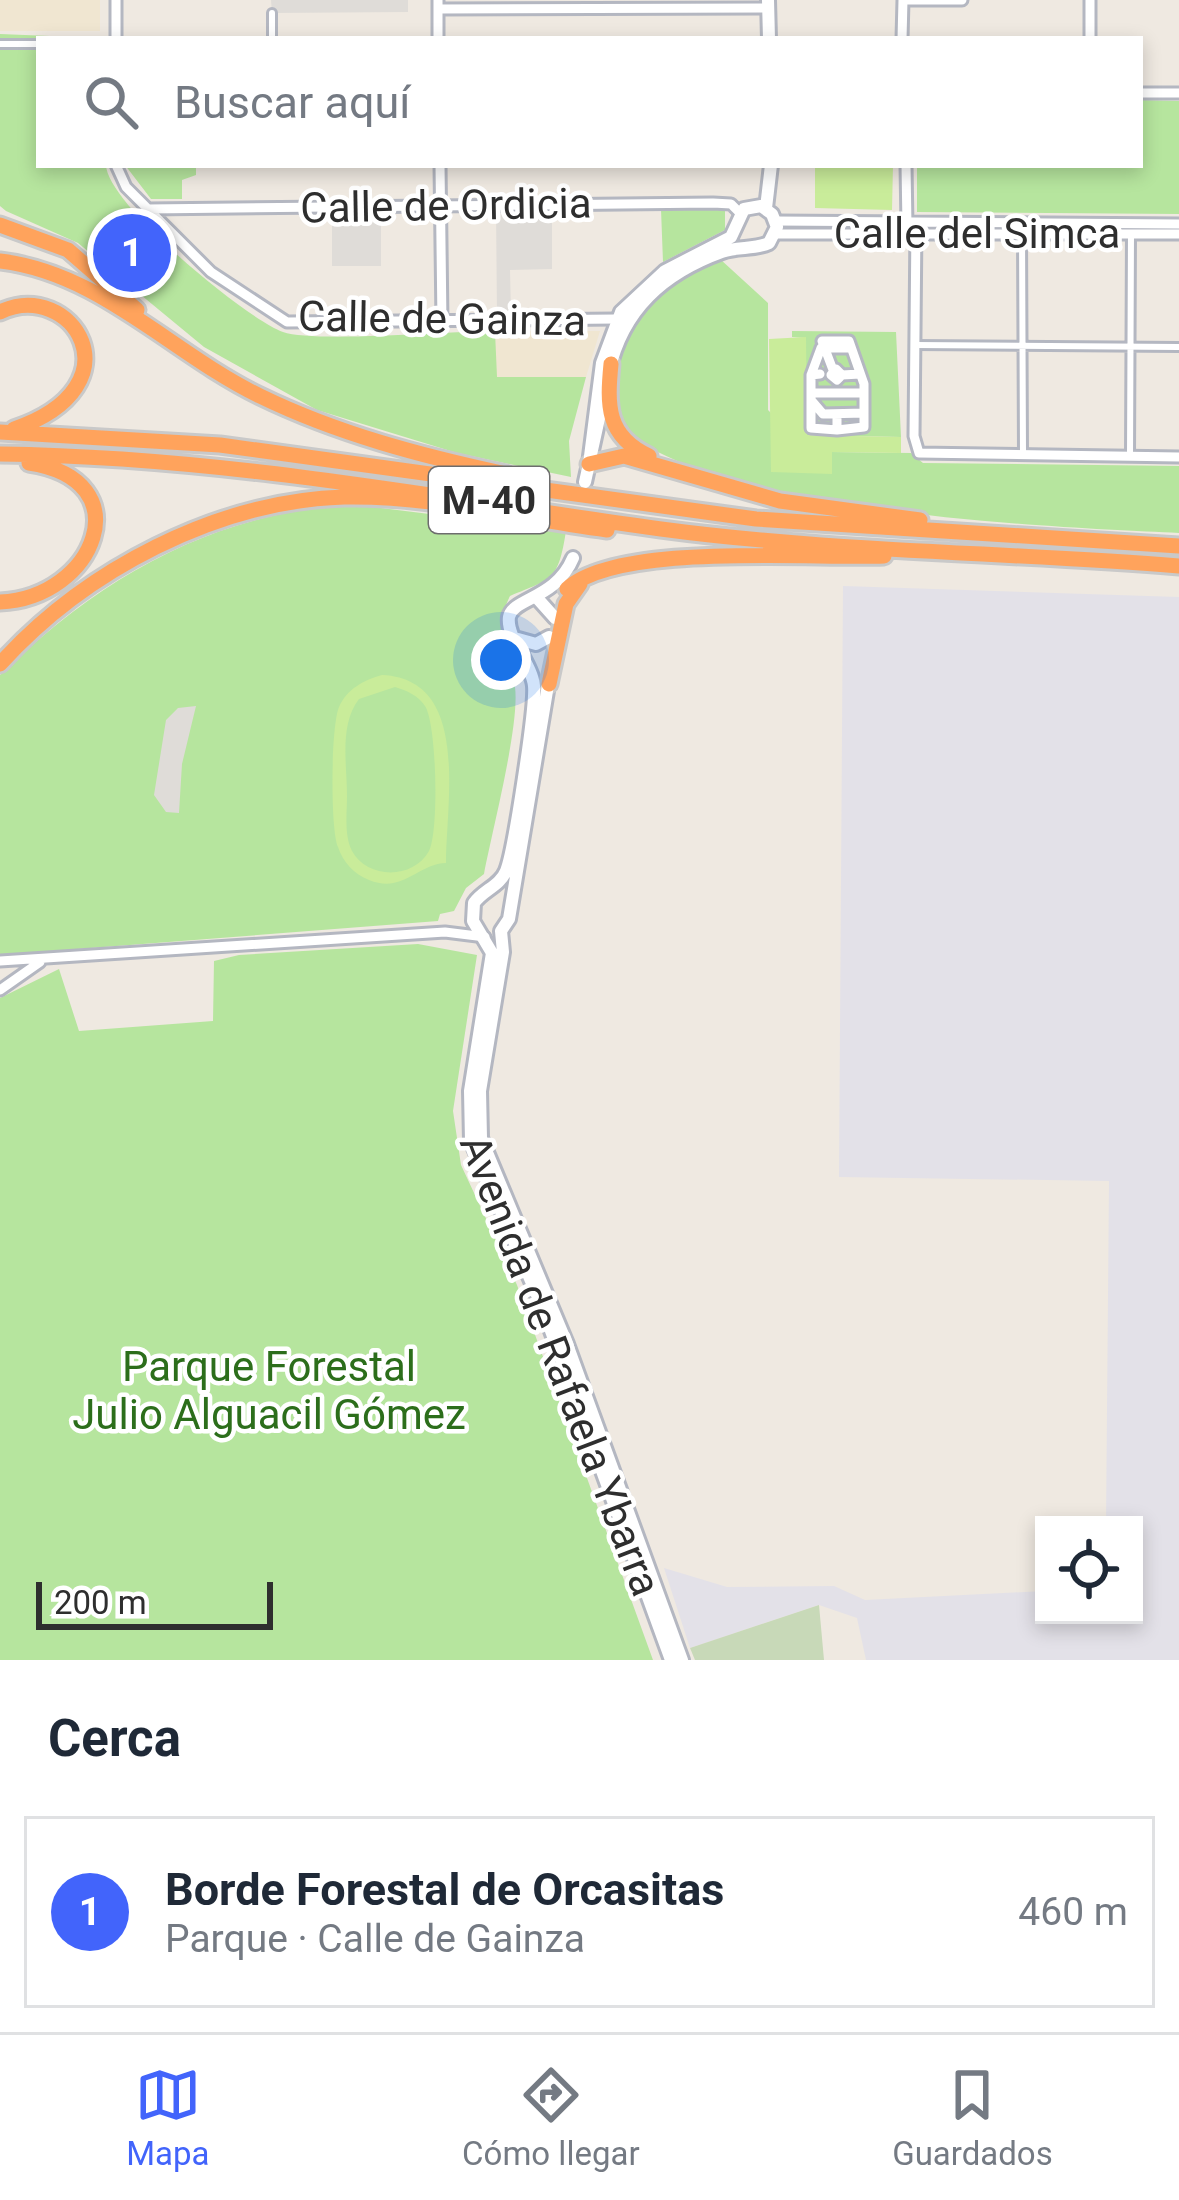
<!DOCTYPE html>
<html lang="es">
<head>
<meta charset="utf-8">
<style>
	:root { --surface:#fff; --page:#f6f6f7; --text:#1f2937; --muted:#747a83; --line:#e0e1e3; --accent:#4264fb }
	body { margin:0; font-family:Roboto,sans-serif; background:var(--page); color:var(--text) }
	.controls { position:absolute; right:36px; bottom:36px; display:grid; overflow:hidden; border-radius:0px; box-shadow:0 6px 18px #0003 }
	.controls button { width:108px; height:108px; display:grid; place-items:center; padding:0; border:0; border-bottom:3px solid var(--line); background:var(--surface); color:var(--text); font:60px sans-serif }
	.scale { position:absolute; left:36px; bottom:30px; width:237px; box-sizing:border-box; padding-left:12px; border:6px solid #2e2e2e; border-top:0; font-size:33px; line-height:42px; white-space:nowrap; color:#2e2e2e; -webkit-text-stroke:9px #fff; paint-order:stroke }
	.you { position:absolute; left:501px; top:660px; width:42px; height:42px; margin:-30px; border:9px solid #fff; border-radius:50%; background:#1a73e8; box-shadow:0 0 0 18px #1a73e833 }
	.badge { display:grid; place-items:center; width:78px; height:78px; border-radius:50%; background:var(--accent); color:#fff; font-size:39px; font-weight:700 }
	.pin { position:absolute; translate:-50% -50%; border:6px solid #fff; box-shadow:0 3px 12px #0006 }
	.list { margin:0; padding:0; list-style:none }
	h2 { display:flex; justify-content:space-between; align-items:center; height:156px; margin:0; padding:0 48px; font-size:51px }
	h2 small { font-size:39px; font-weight:400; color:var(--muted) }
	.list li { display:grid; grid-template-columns:78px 1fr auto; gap:36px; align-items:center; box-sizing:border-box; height:192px; margin:0 24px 24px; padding:0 24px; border:3px solid var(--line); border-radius:0px }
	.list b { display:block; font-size:45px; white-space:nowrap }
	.list p { margin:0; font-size:39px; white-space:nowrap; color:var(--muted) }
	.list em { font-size:39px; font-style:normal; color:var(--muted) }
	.icon { flex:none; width:66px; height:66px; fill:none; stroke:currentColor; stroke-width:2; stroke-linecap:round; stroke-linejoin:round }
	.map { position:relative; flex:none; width:1179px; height:1660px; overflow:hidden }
	.search { position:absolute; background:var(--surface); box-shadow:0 6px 18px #0003; left:36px; right:36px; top:36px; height:132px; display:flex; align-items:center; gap:30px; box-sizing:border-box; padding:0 42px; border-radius:0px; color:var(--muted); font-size:45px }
	.sheet { height:372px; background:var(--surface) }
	nav { display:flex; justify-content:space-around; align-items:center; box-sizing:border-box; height:168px; border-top:3px solid var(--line); background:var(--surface); font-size:33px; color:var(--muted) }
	nav a { display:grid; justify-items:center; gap:6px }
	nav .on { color:var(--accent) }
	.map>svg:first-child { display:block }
</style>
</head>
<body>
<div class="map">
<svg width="1179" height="1660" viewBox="0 0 1179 1660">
	<rect width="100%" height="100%" fill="#efe9e1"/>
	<!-- industrial -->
	<path fill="#e3e1e8" d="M843 586 1179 597V1660H866L857 1618 819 1605 690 1648 664 1568 727 1587 834 1586 865 1600 1044 1591V1615H1134V1525H1106L1109 1181 839 1177Z"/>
	<!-- education -->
	<path fill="#f0e6d1" d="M0 0H100V31H0Z
		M495 331H600L586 377H496Z"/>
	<!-- green -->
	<path fill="#b6e59e" d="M0 34 99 38 39 39V165H106C107 204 245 318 283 332 313 343 454 331 495 331L497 377H586L569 441 571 477 457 453 317 410 204 347 78 243 6 211 0 206Z
		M1140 100 1179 101V214L917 212V165L1138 167Z
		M125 165H196V175L182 180V199H151Z
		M661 209 725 210V230L663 262Z
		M720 259 768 303V410L831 474V452L911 453 923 463 1179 466V533C1048 527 704 513 615 422 619 327 630 299 720 259Z
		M792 331 896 332 901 437 806 435V338L792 337Z
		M357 505 566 531C558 581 553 578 510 596 492 631 512 652 515 687 520 725 492 831 484 874L466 888 454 911 440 914 438 921 0 955V675C99 578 216 510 357 505Z
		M418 944 477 955 453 1111 461 1165 517 1285 653 1660H0V998L59 969 79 1031 213 1021 214 961 239 955Z"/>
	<!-- cemetery -->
	<path fill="#c8d9b8" d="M819 1605 824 1660H695L690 1648Z"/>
	<!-- pitch -->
	<path fill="#c9ec9a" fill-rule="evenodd" d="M815 165H893L892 210 815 208Z
		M806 337 807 435 901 437V453L832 452V474L771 472 769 339Z
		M382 675C471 679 446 801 446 863 417 864 403 894 369 880 354 874 343 862 338 847 330 828 331 726 339 707 347 689 364 680 382 675ZM395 687C407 691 418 695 425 706 437 724 439 833 429 851 413 880 367 879 352 851 344 835 347 814 347 796 347 764 339 725 359 699Z"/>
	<!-- plaza -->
	<path fill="#dfdcd8" d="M271 0H408V12L272 13Z
		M552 208V269L510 270 511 314H497L496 209Z
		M332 212H381V266H332Z
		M196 706 182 764 179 813 166 812 154 795 166 720 178 708Z"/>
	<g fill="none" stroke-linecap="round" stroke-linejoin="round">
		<defs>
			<path id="pedestrian" d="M272 13V39
				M0 44H39
				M1022 234 1023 453
				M915 345 1179 347
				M1130 457 1131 234"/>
			<path id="minor" d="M116 0V39
				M438 0V39
				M903 0H962
				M1090 0V39
				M438 9 768 8
				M902 39 903 0
				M1140 93H1179
				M116 165 126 187 211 272 287 322 617 319
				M440 165 442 323
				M906 165 907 226
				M148 209 713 203 731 204 740 213
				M776 221 1179 224
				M916 224 914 436 919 453 1179 457
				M776 234H1179
				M833 370 822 341H849L864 384V427L837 430V419
				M820 374 811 375V428L837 430
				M811 375 821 348H851
				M842 375 837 380 831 375 836 369 842 375 860 374
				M815 393H864
				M811 400 823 414 864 413
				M0 961 445 932 485 937
				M0 990 40 962"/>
			<path id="secondary" d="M768 0 769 39
				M766 208 771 165
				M589 464 602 363 621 312 665 271 731 237 744 209 761 206 772 214 777 227 769 243C754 250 738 246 722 252 664 273 623 309 609 371
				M585 482 605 391
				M573 558C556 599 513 598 509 617 506 637 532 664 534 686 536 707 514 852 506 871 500 886 483 890 474 903L473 921 492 953 470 1091 471 1141 543 1309 671 1660
				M538 599 555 618
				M518 639 536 644 549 637
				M549 679 509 919 501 931 503 952 480 1091 481 1138 567 1344 682 1660"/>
			<path id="motorway" d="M0 225 68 250 137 310
				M0 261C101 273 171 353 260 396 338 434 422 456 506 474
				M0 312C71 278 142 385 14 429
				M611 364C607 405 606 436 649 456
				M0 432 220 445 756 519 1179 546
				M0 454C230 457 435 498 661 529 832 552 1007 552 1179 566
				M589 464 624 456 780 501 920 520
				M567 589C618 542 811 559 884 556
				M0 602C95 598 143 480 29 463
				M0 664C85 570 217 501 344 497 431 495 521 519 607 530
				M549 684 566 604 580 584"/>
		</defs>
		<!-- pedestrian casing -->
		<use href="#pedestrian" stroke="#b4b7c1" stroke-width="12"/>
		<!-- minor casing -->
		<use href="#minor" stroke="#b4b7c1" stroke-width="15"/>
		<!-- secondary casing -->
		<use href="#secondary" stroke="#b4b7c1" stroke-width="18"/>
		<!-- motorway casing -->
		<use href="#motorway" stroke="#c9c9c9" stroke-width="21"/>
		<!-- pedestrian -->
		<use href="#pedestrian" stroke="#fff" stroke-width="6"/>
		<!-- minor -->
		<use href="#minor" stroke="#fff" stroke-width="9"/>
		<!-- secondary -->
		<use href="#secondary" stroke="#fff" stroke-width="12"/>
		<!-- motorway -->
		<use href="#motorway" stroke="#ffa35c" stroke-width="15"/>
	</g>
	<g text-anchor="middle" stroke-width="9" stroke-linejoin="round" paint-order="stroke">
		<!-- shield labels -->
		<rect fill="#fff" stroke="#6d6d6d" stroke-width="3" x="429" y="467" width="120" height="66" rx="9"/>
		<g font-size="39" font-weight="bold" fill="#2e2e2e">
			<text x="489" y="514">M-40</text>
		</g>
		<!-- street labels -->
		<g font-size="42" fill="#2e2e2e" stroke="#fff">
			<text transform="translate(446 205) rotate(-1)" y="15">Calle de Ordicia</text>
			<text x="977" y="248">Calle del Simca</text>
			<text transform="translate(442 318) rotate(1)" y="15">Calle de Gainza</text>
			<text transform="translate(561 1365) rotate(69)" y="15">Avenida de Rafaela Ybarra</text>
		</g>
		<!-- park labels -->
		<g font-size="42" fill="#2c6e1b" stroke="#fff">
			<text x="269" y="1381">Parque Forestal<tspan x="269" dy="48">Julio Alguacil Gómez</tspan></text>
		</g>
	</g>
</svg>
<div class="controls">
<button><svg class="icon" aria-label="locate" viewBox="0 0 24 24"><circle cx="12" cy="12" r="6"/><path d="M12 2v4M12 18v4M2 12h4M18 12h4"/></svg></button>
</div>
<div class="scale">200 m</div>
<div class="you"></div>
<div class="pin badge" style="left:132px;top:253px">1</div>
<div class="search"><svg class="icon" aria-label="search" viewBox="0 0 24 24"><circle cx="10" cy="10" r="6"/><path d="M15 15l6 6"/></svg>Buscar aquí</div>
</div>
<section class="sheet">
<h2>Cerca<small></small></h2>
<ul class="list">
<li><span class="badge">1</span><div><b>Borde Forestal de Orcasitas</b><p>Parque · Calle de Gainza</p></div><em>460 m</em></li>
</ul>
</section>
<nav>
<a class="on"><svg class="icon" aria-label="map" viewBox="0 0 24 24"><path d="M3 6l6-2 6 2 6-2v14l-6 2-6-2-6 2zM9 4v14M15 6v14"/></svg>Mapa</a>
<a><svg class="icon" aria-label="directions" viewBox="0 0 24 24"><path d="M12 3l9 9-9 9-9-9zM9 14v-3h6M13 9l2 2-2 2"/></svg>Cómo llegar</a>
<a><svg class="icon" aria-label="saved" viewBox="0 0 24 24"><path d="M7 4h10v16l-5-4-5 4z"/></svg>Guardados</a>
</nav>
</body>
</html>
